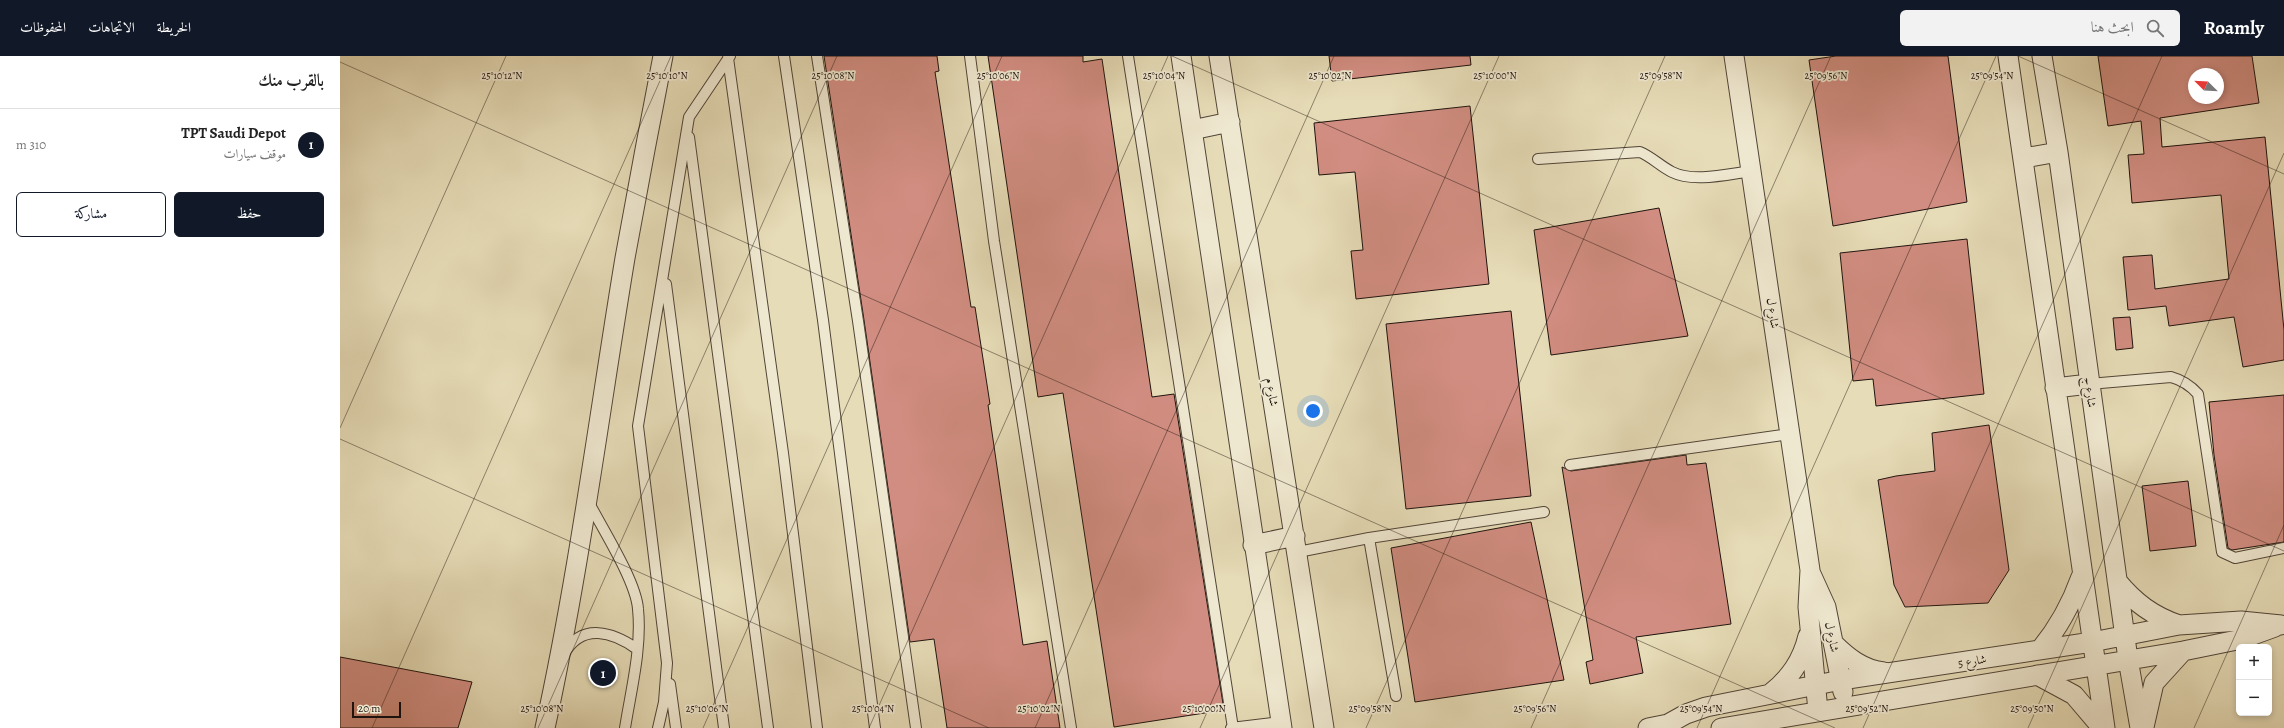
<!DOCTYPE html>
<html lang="ar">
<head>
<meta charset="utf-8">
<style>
	:root { --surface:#fff; --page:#f2f2f2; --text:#222; --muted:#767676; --line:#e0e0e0; --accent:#111827 }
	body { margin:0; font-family:Alegreya,Amiri,serif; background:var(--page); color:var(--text); direction:rtl }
	.controls { position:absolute; right:12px; bottom:12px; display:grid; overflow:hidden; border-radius:6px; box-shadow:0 2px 6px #0003 }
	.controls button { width:36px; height:36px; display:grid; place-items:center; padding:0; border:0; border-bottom:1px solid var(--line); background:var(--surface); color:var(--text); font:20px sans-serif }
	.compass { position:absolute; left:1848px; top:12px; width:36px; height:36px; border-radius:50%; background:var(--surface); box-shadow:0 2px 6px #0003; rotate:294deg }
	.scale { position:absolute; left:12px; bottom:10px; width:49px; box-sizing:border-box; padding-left:4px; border:2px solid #1f130e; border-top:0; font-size:11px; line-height:14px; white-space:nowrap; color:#1f130e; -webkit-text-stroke:3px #efe8d0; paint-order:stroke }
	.you { position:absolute; left:973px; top:355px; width:14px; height:14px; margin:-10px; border:3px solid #fff; border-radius:50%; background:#1a73e8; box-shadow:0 0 0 6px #1a73e833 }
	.badge { display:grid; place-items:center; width:26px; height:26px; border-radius:50%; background:var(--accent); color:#fff; font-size:13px; font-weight:700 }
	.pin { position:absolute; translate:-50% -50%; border:2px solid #fff; box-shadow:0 1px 4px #0006 }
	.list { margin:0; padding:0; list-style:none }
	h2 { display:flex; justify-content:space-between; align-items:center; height:52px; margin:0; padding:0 16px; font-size:17px }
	h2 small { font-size:13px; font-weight:400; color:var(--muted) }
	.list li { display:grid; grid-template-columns:26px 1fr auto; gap:12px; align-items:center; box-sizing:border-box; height:72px; padding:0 16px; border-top:1px solid var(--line) }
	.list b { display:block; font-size:15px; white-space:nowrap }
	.list p { margin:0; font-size:13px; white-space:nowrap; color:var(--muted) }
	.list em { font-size:13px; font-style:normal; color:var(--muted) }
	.actions { display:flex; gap:8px; padding:12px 16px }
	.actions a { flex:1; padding:9px 0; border:1px solid var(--accent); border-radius:6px; text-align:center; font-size:14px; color:var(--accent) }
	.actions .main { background:var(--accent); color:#fff }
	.icon { flex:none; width:22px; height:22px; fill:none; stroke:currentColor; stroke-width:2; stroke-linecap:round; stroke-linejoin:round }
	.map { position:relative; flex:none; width:1944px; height:672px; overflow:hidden; direction:ltr }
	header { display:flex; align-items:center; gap:24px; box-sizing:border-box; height:56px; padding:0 20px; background:var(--accent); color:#fff }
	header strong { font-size:19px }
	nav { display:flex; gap:22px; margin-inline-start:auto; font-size:14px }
	.search { width:280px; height:36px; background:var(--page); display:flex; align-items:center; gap:10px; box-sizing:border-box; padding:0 14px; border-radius:6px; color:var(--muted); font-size:15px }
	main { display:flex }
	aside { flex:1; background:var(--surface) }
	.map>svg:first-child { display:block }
</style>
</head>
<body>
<header>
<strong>Roamly</strong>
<div class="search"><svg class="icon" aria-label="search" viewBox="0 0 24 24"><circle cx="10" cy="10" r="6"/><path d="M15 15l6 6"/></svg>ابحث هنا</div>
<nav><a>الخريطة</a><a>الاتجاهات</a><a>المحفوظات</a></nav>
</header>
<main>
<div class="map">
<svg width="1944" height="672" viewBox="0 0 1944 672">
	<rect width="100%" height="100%" fill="#e6dcb7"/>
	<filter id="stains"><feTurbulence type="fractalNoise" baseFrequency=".005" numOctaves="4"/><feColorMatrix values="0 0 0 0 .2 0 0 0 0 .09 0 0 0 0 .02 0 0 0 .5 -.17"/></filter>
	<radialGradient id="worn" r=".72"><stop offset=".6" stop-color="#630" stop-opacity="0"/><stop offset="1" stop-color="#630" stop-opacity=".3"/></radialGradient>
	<!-- building -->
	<path fill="#d18d81" stroke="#1f130e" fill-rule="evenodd" d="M484 0H597L599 15 595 16 631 251H635L650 348 648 349 683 589 707 585 720 672H607L594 583 570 586 524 264Z
		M648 0H743V6L762 3 812 341 834 338 884 654 774 671 723 337 698 341Z
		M989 0H1130L1131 9 992 25Z
		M1496 0H1608L1627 146 1493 170 1469 4Z
		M1758 0H1912L1919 47 1820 62 1822 91 1925 81 1944 274V304L1903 311 1894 261 1829 270 1826 250 1788 254 1783 201 1812 199 1815 233 1889 223 1881 139 1792 147 1788 99 1804 98 1801 65 1768 70ZM1854 18H1878V42H1854Z
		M1130 50 1149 228 1016 243 1011 195 1023 194 1015 116 979 119 974 67Z
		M1319 152 1348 280 1211 299 1194 174Z
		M1627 183 1644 338 1536 350 1533 323 1513 325 1500 197Z
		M1171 255 1191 440 1066 453 1046 268Z
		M1790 261 1793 292 1776 294 1773 262Z
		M1944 339V486L1892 494 1888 492 1874 399 1869 346Z
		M1649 369 1669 514 1648 547 1565 551 1554 529 1538 424 1556 420 1595 415 1592 377Z
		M1346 399 1347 409 1366 407 1391 568 1296 581 1303 617 1250 628 1246 606 1253 604 1222 411 1231 415Z
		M1848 425 1856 490 1810 495 1802 430Z
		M1191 466 1224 624 1075 646 1051 492Z
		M0 601 132 626 118 672H0Z"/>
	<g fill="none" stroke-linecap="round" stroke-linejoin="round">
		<defs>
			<path id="lane" d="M444 0 483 264 535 672
				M477 0 518 265 576 672
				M630 0 654 185 731 672
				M788 0 893 672
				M388 2 443 397 477 672
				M349 81 428 672
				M1198 103 1300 96C1312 101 1320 110 1332 116 1354 127 1388 118 1412 115
				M326 228 384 672
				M1749 328 1831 321C1842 324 1850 329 1858 338L1882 496 1895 502 1944 492
				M1230 409 1450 378
				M248 445C262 472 296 525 298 553 302 592 291 634 285 672
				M1029 482 1056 640
				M958 496 1029 482 1204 456
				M224 598C242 566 273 576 297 593
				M330 628 336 672
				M318 672 324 646 327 607 298 370 349 61 390 0
				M891 672 941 666"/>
			<path id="street" d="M841 0 942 672
				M879 0 984 672
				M1394 0 1470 514 1468 551 1478 655
				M1668 0 1765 672
				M1702 0 1718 96 1788 603 1800 672
				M852 74 890 66
				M1684 102 1718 96
				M1715 332 1749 328
				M913 489 955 480
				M1471 518 1486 551 1503 636
				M1777 525C1795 547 1813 560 1839 569
				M1493 587C1507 601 1523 614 1544 616
				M1700 594C1719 571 1731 549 1741 521
				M1697 619 1734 639 1762 672
				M1430 638C1450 622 1462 605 1468 580
				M1804 671 1814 627 1843 595
				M205 672C239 517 259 359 285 202 297 135 310 67 323 0
				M1308 672 1328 668 1346 658 1366 651 1501 624 1752 586 1839 569 1901 565 1941 569
				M1381 672 1843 595 1902 583 1935 571"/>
		</defs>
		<!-- lane casing -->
		<use href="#lane" stroke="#514538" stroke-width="12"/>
		<!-- street casing -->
		<use href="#street" stroke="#514538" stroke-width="21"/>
		<!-- lane -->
		<use href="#lane" stroke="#efe8d0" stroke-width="10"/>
		<!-- street -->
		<use href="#street" stroke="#efe8d0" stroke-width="19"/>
	</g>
	<!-- ticks -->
	<path fill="none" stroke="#1f130e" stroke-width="1" stroke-opacity="0.45" d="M832 0 1944 495M1678 0 1944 118M0 6 1495 672M0 372 166 0M0 383 649 672M32 672 331 0M198 672 497 0M363 672 662 0M529 672 828 0M695 672 994 0M860 672 1159 0M1026 672 1325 0M1191 672 1491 0M1357 672 1656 0M1523 672 1822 0M1688 672 1944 97M1854 672 1944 469"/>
	<g text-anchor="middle" stroke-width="3.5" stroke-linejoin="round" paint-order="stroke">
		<!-- street labels -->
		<g font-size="12" fill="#1f130e" stroke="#efe8d0">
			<text transform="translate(1433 257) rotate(82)" y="4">شارع ل</text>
			<text transform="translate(932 336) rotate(81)" y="4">شارع م</text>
			<text transform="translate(1750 336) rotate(82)" y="4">شارع ج</text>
			<text transform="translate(1492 581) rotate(79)" y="4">شارع ل</text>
			<text transform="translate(1632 605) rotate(-9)" y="4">شارع 5</text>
		</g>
	</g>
	<g font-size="10" text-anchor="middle" fill="#1f130e" stroke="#efe8d0" stroke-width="3.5" stroke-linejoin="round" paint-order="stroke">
		<text x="327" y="23">25°10'10"N</text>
		<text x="493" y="23">25°10'08"N</text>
		<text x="658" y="23">25°10'06"N</text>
		<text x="824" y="23">25°10'04"N</text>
		<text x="990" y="23">25°10'02"N</text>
		<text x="1155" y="23">25°10'00"N</text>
		<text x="1321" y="23">25°09'58"N</text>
		<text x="1486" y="23">25°09'56"N</text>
		<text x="1652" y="23">25°09'54"N</text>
		<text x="162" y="23">25°10'12"N</text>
		<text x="202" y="656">25°10'08"N</text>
		<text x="367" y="656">25°10'06"N</text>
		<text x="533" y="656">25°10'04"N</text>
		<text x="699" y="656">25°10'02"N</text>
		<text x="864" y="656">25°10'00"N</text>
		<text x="1030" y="656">25°09'58"N</text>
		<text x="1195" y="656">25°09'56"N</text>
		<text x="1361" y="656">25°09'54"N</text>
		<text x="1527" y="656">25°09'52"N</text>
		<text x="1692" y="656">25°09'50"N</text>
	</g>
	<rect width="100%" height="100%" filter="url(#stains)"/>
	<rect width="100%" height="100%" fill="url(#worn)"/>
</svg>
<div class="controls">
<button>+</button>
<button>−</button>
</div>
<svg class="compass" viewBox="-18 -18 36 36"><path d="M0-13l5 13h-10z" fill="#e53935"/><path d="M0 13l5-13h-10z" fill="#767676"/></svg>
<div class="scale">20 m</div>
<div class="you"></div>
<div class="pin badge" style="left:263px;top:617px">1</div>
</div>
<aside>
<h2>بالقرب منك<small></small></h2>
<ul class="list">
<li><span class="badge">1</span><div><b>TPT Saudi Depot</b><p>موقف سيارات</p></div><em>310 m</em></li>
</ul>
<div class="actions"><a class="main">حفظ</a><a>مشاركة</a></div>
</aside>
</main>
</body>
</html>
